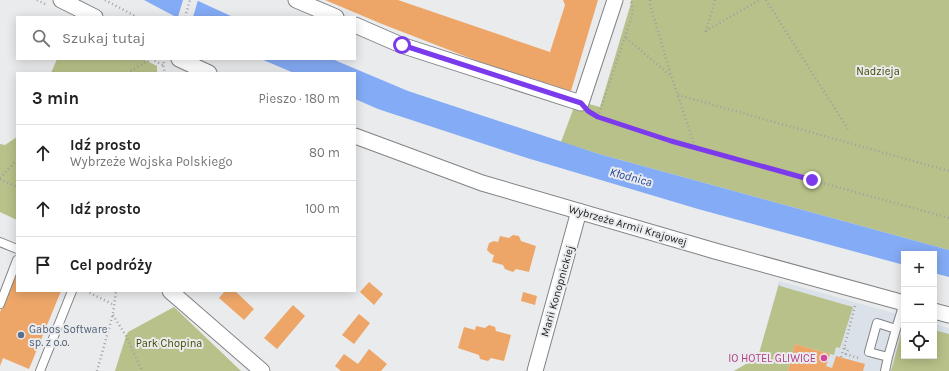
<!DOCTYPE html>
<html lang="pl">
<head>
<meta charset="utf-8">
<style>
	:root { --surface:#fff; --page:#f2f2f2; --text:#222; --muted:#767676; --line:#e0e0e0 }
	body { margin:0; font-family:Karla,sans-serif; background:var(--page); color:var(--text) }
	.controls { position:absolute; right:12px; bottom:12px; display:grid; overflow:hidden; border-radius:0px; box-shadow:0 2px 10px #0003 }
	.controls button { width:36px; height:36px; display:grid; place-items:center; padding:0; border:0; border-bottom:1px solid var(--line); background:var(--surface); color:var(--text); font:20px sans-serif }
	.stop { position:absolute; width:12px; height:12px; margin:-9px; border:3px solid #7c3aed; border-radius:50%; background:#fff }
	.stop.end { background:#7c3aed; border-color:#fff; box-shadow:0 1px 4px #0008 }
	.list { margin:0; padding:0; list-style:none }
	h2 { display:flex; justify-content:space-between; align-items:center; height:52px; margin:0; padding:0 16px; font-size:17px }
	h2 small { font-size:13px; font-weight:400; color:var(--muted) }
	.list li { display:grid; grid-template-columns:26px 1fr auto; gap:12px; align-items:center; box-sizing:border-box; height:56px; padding:0 16px; border-top:1px solid var(--line) }
	.list b { display:block; font-size:15px; white-space:nowrap }
	.list p { margin:0; font-size:13px; white-space:nowrap; color:var(--muted) }
	.list em { font-size:13px; font-style:normal; color:var(--muted) }
	.icon { flex:none; width:22px; height:22px; fill:none; stroke:currentColor; stroke-width:2; stroke-linecap:round; stroke-linejoin:round }
	.map { position:relative; flex:none; width:949px; height:371px; overflow:hidden }
	.search { position:absolute; background:var(--surface); box-shadow:0 2px 10px #0003; left:16px; top:16px; width:340px; height:44px; display:flex; align-items:center; gap:10px; box-sizing:border-box; padding:0 14px; border-radius:0px; color:var(--muted); font-size:15px }
	.panel { position:absolute; background:var(--surface); box-shadow:0 2px 10px #0003; left:16px; top:72px; width:340px; height:220px; border-radius:0px }
	.map>svg:first-child { display:block }
</style>
</head>
<body>
<div class="map">
<svg width="949" height="371" viewBox="0 0 949 371">
	<rect width="100%" height="100%" fill="#eaebed"/>
	<!-- built -->
	<path fill="#dae1e8" d="M779 281 904 316V356H934V324L949 328V371H733L758 357Z"/>
	<!-- green -->
	<path fill="#b8c189" d="M631 0H949V250L599 154 561 142 574 107 589 104 600 107 631 3Z
		M57 59H143L157 66V73H51Z
		M17 137V220L0 212V144L5 145Z
		M779 284 780 286 853 307 840 348 836 347 834 355 795 344 788 371H734L758 357Z
		M174 307 241 371H115L126 336 128 332Z
		M904 323V356H934V330L949 334V371H891Z"/>
	<!-- water -->
	<path fill="#84abf5" d="M144 0H196L233 17H176Z
		M261 59H332L408 91 599 154 949 250V277L934 273V254H904V265L698 209 527 158 378 109 355 99V73H294Z"/>
	<!-- pier -->
	<path fill="#eaebed" d="M183 0H198L193 17H178Z"/>
	<!-- building -->
	<path fill="#eda668" d="M325 0H398L550 52 565 5 563 0H598L571 91 480 62 382 24Z
		M513 235 519 236 521 241 536 246 529 272 516 269 513 272 505 269 503 265 492 262 494 255 491 254 487 250 489 243 494 241 498 242 500 236 509 238Z
		M17 271V291H61L29 369 3 358 0 366V312Z
		M369 282 383 294 374 305 360 292Z
		M225 291H235L254 309 244 320 219 298Z
		M523 292 537 296 535 305 521 301Z
		M293 305 305 316 277 349 264 338Z
		M359 314 370 323 354 344 342 335Z
		M489 325 495 327 496 331 511 335 504 361 491 358 488 361 480 359 479 355 458 348 464 327 475 330 476 326 485 328Z
		M795 344 830 354 826 366 832 368 836 356 865 364 863 371H788Z
		M369 349 387 364 381 371H341L335 366 344 354 358 364Z"/>
	<g fill="none" stroke-linecap="round" stroke-linejoin="round">
		<defs>
			<path id="service" d="M0 242 17 249
				M0 304 17 260
				M896 329 888 357 869 352 877 323 896 329 904 303
				M40 371 72 291
				M885 371 888 357"/>
			<path id="minor" d="M61 0 95 17
				M296 0 336 17
				M355 25 401 45 581 103 615 0
				M179 59 209 73
				M355 136 482 183 715 251 904 303
				M170 291 262 371
				M934 311 949 315
				M535 371 579 211"/>
		</defs>
		<!-- service casing -->
		<use href="#service" stroke="#828385" stroke-width="10"/>
		<!-- minor casing -->
		<use href="#minor" stroke="#828385" stroke-width="17"/>
		<!-- path -->
		<path stroke="#9fa0a1" stroke-width="2.5" stroke-dasharray="1 3" stroke-linecap="butt" d="M37 0 47 5
			M105 0 137 17
			M650 0V4L671 75 695 147
			M715 0 706 31 759 0
			M766 0 848 129
			M185 17 190 0
			M626 38 670 75
			M151 59 163 65
			M164 62 163 65 165 73
			M127 73 151 59
			M678 95 949 171
			M591 113 606 120 671 141 949 218
			M598 117 632 16 633 9 631 1
			M0 178 17 160
			M0 179 17 187
			M86 291 114 305
			M855 306 844 348 848 350 846 354 858 358
			M113 315 126 336 142 371
			M841 357 844 348
			M97 371 113 314 116 291"/>
		<!-- service -->
		<use href="#service" stroke="#fff" stroke-width="8"/>
		<!-- minor -->
		<use href="#minor" stroke="#fff" stroke-width="15"/>
	</g>
	<g fill="none" stroke-linecap="round" stroke-linejoin="round">
		<!-- route -->
		<path stroke="#7c3aed" stroke-width="5" d="M402 45 581 103 588 111 598 117 671 141 812 180"/>
	</g>
	<!-- markers -->
	<circle fill="#5c6f8a" stroke="#eaebed" stroke-width="1.5" cx="21" cy="335" r="4"/>
	<circle fill="#d1479c" stroke="#eaebed" stroke-width="1.5" cx="824" cy="358" r="4"/>
	<g text-anchor="middle" stroke-width="4" stroke-linejoin="round" paint-order="stroke">
		<!-- park labels -->
		<g font-size="11" fill="#424900" stroke="#eaebed">
			<text x="878" y="75">Nadzieja</text>
			<text x="169" y="347">Park Chopina</text>
		</g>
		<!-- street labels -->
		<g font-size="11" fill="#1c1d1d" stroke="#eaebed">
			<text transform="translate(628 225) rotate(16)" y="4">Wybrzeże Armii Krajowej</text>
			<text transform="translate(557 291) rotate(-74)" y="4">Marii Konopnickiej</text>
		</g>
		<!-- service labels -->
		<g font-size="11" fill="#4e5e75" stroke="#eaebed" text-anchor="start">
			<text x="29" y="333">Gabos Software<tspan x="29" dy="13">sp. z o.o.</tspan></text>
		</g>
		<!-- hotel labels -->
		<g font-size="11" fill="#b23c85" stroke="#eaebed" text-anchor="end">
			<text x="816" y="362">IO HOTEL GLIWICE</text>
		</g>
		<!-- water labels -->
		<g font-size="12" font-style="italic" fill="#1b4296" stroke="#eaebed">
			<text transform="translate(631 177) rotate(15)" y="4">Kłodnica</text>
		</g>
	</g>
</svg>
<div class="controls">
<button>+</button>
<button>−</button>
<button><svg class="icon" aria-label="locate" viewBox="0 0 24 24"><circle cx="12" cy="12" r="6"/><path d="M12 2v4M12 18v4M2 12h4M18 12h4"/></svg></button>
</div>
<div class="stop" style="left:402px;top:45px"></div>
<div class="stop end" style="left:812px;top:180px"></div>
<div class="search"><svg class="icon" aria-label="search" viewBox="0 0 24 24"><circle cx="10" cy="10" r="6"/><path d="M15 15l6 6"/></svg>Szukaj tutaj</div>
<section class="panel">
<h2>3 min<small>Pieszo · 180 m</small></h2>
<ul class="list">
<li><svg class="icon" aria-label="ahead" viewBox="0 0 24 24"><path d="M12 20V5M6 11l6-6 6 6"/></svg><div><b>Idź prosto</b><p>Wybrzeże Wojska Polskiego</p></div><em>80 m</em></li>
<li><svg class="icon" aria-label="ahead" viewBox="0 0 24 24"><path d="M12 20V5M6 11l6-6 6 6"/></svg><div><b>Idź prosto</b></div><em>100 m</em></li>
<li><svg class="icon" aria-label="arrive" viewBox="0 0 24 24"><path d="M6 21V4h12l-3 4 3 4H6"/></svg><div><b>Cel podróży</b></div></li>
</ul>
</section>
</div>
</body>
</html>
